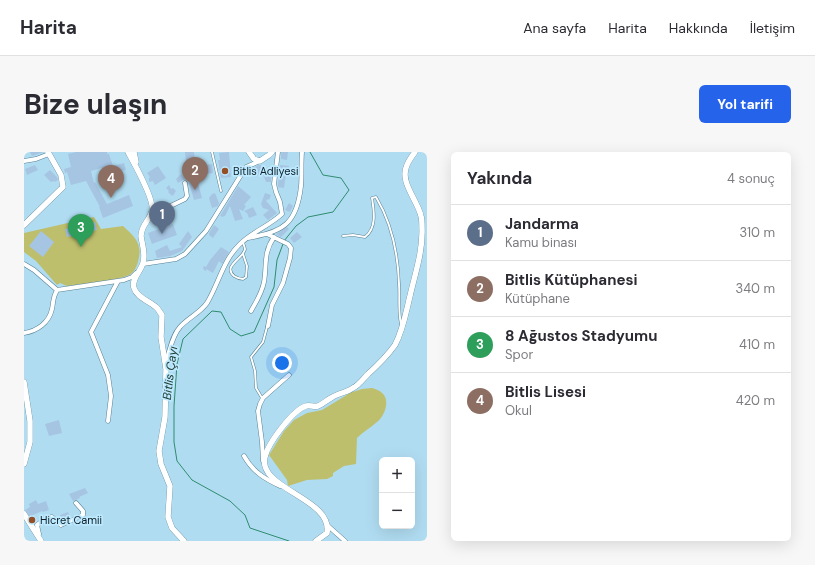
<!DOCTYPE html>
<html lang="tr">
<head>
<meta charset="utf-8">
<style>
	:root { --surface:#fff; --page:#f7f7f7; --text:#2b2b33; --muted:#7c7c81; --line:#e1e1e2; --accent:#2563eb }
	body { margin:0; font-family:"DM Sans",sans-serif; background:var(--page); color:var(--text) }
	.controls { position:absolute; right:12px; bottom:12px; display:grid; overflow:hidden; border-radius:6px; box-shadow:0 4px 16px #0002 }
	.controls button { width:36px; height:36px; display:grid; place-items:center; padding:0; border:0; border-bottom:1px solid var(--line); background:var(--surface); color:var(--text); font:20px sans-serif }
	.you { position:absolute; left:258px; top:211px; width:14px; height:14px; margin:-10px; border:3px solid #fff; border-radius:50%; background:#1a73e8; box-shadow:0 0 0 6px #1a73e833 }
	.badge { display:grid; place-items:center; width:26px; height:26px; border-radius:50%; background:var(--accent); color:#fff; font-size:13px; font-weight:700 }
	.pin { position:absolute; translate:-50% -33px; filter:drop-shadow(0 1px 2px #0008) }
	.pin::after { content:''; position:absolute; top:21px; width:14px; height:12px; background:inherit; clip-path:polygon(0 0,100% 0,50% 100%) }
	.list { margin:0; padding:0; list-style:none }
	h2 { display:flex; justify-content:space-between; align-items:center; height:52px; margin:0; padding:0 16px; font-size:17px }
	h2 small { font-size:13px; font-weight:400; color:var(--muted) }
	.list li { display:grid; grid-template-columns:26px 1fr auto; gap:12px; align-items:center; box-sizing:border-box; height:56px; padding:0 16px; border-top:1px solid var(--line) }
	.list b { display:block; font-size:15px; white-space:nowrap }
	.list p { margin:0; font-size:13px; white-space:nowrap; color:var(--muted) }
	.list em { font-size:13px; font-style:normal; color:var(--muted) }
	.map { position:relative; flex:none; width:403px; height:389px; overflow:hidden; border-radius:6px }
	header { display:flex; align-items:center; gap:24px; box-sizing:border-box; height:56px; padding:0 20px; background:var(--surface); border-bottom:1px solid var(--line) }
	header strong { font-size:19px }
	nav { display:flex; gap:22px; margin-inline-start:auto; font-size:14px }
	.intro { display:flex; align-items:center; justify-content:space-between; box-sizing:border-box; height:96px; padding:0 24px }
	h1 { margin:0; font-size:28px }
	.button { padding:10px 18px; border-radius:6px; background:var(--accent); color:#fff; font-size:14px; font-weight:700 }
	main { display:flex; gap:24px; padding:0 24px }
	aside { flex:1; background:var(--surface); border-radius:6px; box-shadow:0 4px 16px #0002 }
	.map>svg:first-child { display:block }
</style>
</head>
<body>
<header>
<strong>Harita</strong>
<nav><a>Ana sayfa</a><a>Harita</a><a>Hakkında</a><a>İletişim</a></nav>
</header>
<div class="intro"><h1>Bize ulaşın</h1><a class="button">Yol tarifi</a></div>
<main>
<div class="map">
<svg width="403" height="389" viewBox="0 0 403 389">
	<rect width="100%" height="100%" fill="#b0dcf1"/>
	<!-- green -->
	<path fill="#bebf6d" d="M70 65 77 77 99 74C109 83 118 91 115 105 114 111 112 118 107 122 98 128 56 132 43 134L36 131 33 133 12 109 0 100V81Z
		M348 236C351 237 355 238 357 240 367 247 361 264 353 270 346 276 339 280 333 286L332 312 320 314 309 321V324L303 327 283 328 264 334 263 328 245 303 260 279 270 268 283 261 298 258 326 241 338 237Z"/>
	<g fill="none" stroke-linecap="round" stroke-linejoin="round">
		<!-- stream -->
		<path stroke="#2e8c6f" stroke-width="1" d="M260 89 272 74 284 65 309 60 325 38 317 26 299 23 286 0
			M259 92 253 108 250 135 230 180 217 184 206 177 197 160 188 159 159 187 153 212 150 254V290L153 309 168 328 206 349 221 363 226 376 265 389"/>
	</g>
	<!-- building -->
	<path fill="#a6c5e3" d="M6 0H20L8 4Z
		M52 0H83V2H85L89 14 100 11 102 18 95 19 80 24 78 16 67 19 70 31 71 30 83 52 105 43 109 54 79 66 75 55H76L62 29 47 33 43 20 41 21 40 17 47 15 44 2Z
		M161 0H170L171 11 174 14 188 12 189 21 167 23 163 18Z
		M205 0 207 25 197 26 194 8H196L195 1Z
		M257 0H264L263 8 257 7Z
		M11 13 14 18 3 23 1 17Z
		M235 13H237L238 17 248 16 247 30H242L239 22 230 25 228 16Z
		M256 13 265 14 264 22H262L260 36 254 35V32Z
		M134 14 142 26 131 33 129 29 125 30V26L126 25 123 21Z
		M26 18 33 25 34 28 31 30 30 29 27 30 20 23Z
		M157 22 161 27 154 31 152 27Z
		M173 28 178 46 170 48 165 31Z
		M145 33 147 37 149 36 152 39 150 42V44L149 42 148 44 144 40 145 39 142 36Z
		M214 34 227 45 220 53 222 54 219 59 215 57 219 67 211 69 206 54 201 64H200L199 65 196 64Z
		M191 41 195 51 194 54 188 56 185 46 188 42Z
		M241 41 247 43 245 48 244 47 242 49 253 61 244 68 239 63 245 58 239 56 237 52Z
		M265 51 269 54 266 60 261 58Z
		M229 55 233 63 225 66 223 61 220 59Z
		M71 70 73 78 43 85 41 77Z
		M149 72 153 83 133 90 128 92 124 81Z
		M190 73 195 77 189 86 185 83V81Z
		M263 75 265 77 257 85 252 82Z
		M17 79 30 90 19 105 5 94Z
		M164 79 168 85 158 99 146 104 133 106 131 99 143 93 146 99 158 95 155 92Z
		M273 80 278 85 270 91 266 86Z
		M197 95 205 100 198 112 195 109 189 121 182 117V119L180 118 179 116 180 114 182 115 186 108Z
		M35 268 38 281 25 284 21 272Z
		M61 336 64 341 55 345 56 346 49 349 45 342Z
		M12 348 14 352 22 349 25 358 19 360 18 359 9 363 12 369 10 371 1 358 6 355 5 352Z
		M44 360 46 365 38 369 36 363Z"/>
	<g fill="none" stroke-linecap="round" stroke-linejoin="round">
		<defs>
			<path id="lane" d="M188 0 197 39
				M319 84 329 83 341 85C353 76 350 59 348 46L352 45C367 70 374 102 375 132 376 145 374 160 377 172
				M219 102 223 114 222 125 219 127C216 127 213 126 210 124 198 114 220 106 221 97 221 96 219 91 219 90
				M238 246 232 236 231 219 227 205 239 190 243 175"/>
			<path id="street" d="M0 9 12 7 25 2
				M126 64 161 47 163 44 161 31
				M243 82 264 92 267 96 266 106 259 131 248 153 244 174
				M224 86C260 80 273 71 277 34 278 23 277 11 278 0
				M0 112 10 118 33 138
				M119 112 152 107 161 102 182 79 222 15 236 9
				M227 159C232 150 238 141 240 130 243 113 239 101 250 85
				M0 181C13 179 25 171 28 157 30 148 28 147 33 138L100 128 108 125 112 121
				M141 212C146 200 147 185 156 175 164 166 176 161 183 151 195 131 199 108 216 92 228 80 245 74 258 62L256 50 252 40 250 32 254 0
				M84 269 87 244 84 223 67 180 94 129
				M220 304C229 320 241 327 256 334
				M239 309 238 290 234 259 236 252 239 246 265 223
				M303 373 321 389
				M15 382 13 373 23 366 28 365 37 373 59 363V359L52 351"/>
			<path id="secondary" d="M104 0C110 11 131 48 128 59 126 68 117 73 117 84 118 93 122 101 119 111 117 119 107 127 110 136 113 146 126 149 133 156 135 158 136 161 138 163L137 185 142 217 141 265 135 299 137 312 146 334 144 365 148 376 160 389
				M110 0 112 10
				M225 0 230 7 236 9 245 3 248 0
				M0 73 39 35 37 23 24 0
				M0 230 6 269V290L0 312
				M0 362 17 389
				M292 389 303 381C309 346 233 337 241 305 244 291 269 258 282 254 286 253 290 255 294 254 299 252 303 248 307 246 314 241 322 241 329 236 335 233 339 227 344 222 354 213 363 204 371 193 379 178 382 160 386 144 391 122 399 99 398 76 398 72 398 67 397 64 393 47 375 30 383 13 385 8 388 4 391 0"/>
		</defs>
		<!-- lane casing -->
		<use href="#lane" stroke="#578194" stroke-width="3"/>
		<!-- street casing -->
		<use href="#street" stroke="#578194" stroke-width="5"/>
		<!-- secondary casing -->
		<use href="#secondary" stroke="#578194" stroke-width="6"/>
		<!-- lane -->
		<use href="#lane" stroke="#fff" stroke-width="2"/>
		<!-- street -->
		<use href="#street" stroke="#fff" stroke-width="4"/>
		<!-- secondary -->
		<use href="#secondary" stroke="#fff" stroke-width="5.5"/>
	</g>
	<!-- markers -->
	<g fill="#944f26" stroke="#bde9ff" stroke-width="1.5">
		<circle cx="201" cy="19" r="4"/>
		<circle cx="8" cy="368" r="4"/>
	</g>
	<g text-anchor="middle" stroke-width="3.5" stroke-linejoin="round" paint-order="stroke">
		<!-- poi labels -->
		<g font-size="11" fill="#0f2028" stroke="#bde9ff" text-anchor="start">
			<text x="209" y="23">Bitlis Adliyesi</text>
			<text x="16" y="372">Hicret Camii</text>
		</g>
		<!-- water labels -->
		<g font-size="12" font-style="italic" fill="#223e33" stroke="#bde9ff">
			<text transform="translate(146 221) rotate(-83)" y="4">Bitlis Çayı</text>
		</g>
	</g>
</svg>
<div class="controls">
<button>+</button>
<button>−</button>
</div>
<div class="you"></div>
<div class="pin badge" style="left:138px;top:82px;background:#5c6f8a">1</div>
<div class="pin badge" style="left:171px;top:38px;background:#8d6e63">2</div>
<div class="pin badge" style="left:57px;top:95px;background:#2e9e5b">3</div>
<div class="pin badge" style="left:87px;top:46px;background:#8d6e63">4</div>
</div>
<aside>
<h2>Yakında<small>4 sonuç</small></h2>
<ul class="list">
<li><span class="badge" style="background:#5c6f8a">1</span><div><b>Jandarma</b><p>Kamu binası</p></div><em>310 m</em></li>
<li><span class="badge" style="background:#8d6e63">2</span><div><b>Bitlis Kütüphanesi</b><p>Kütüphane</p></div><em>340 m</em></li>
<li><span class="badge" style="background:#2e9e5b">3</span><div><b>8 Ağustos Stadyumu</b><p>Spor</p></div><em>410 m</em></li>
<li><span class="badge" style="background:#8d6e63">4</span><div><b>Bitlis Lisesi</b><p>Okul</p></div><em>420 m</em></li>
</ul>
</aside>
</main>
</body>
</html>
